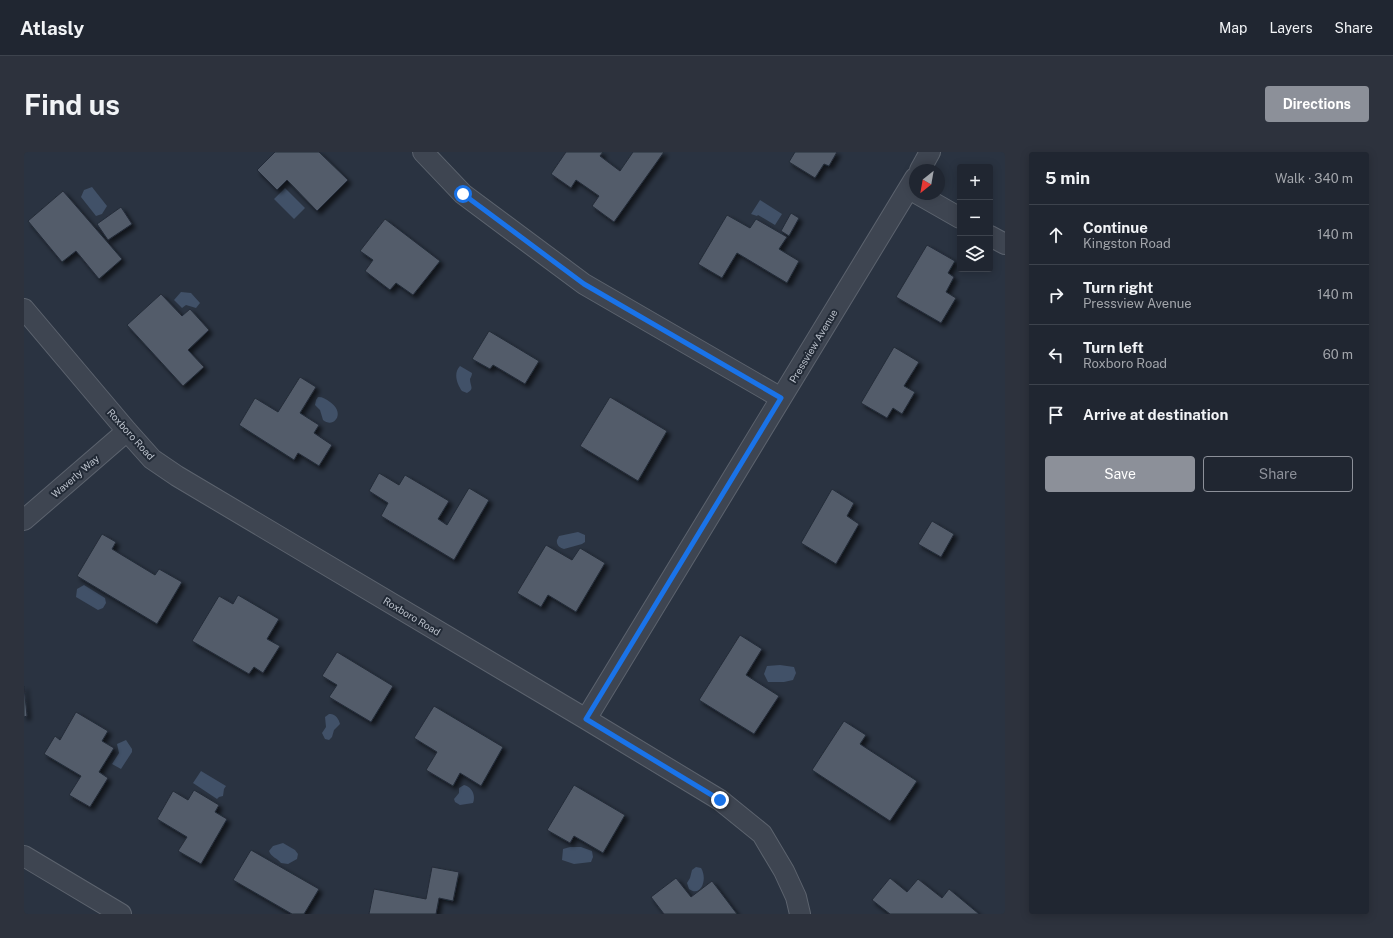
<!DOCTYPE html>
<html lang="en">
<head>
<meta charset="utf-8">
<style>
	:root { --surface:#202631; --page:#2d323d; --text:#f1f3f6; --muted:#a2a5ab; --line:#3d434d; --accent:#8c9099 }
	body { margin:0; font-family:"Public Sans",sans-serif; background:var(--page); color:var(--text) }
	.controls { position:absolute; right:12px; top:12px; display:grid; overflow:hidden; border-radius:4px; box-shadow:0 2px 10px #0003 }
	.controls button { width:36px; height:36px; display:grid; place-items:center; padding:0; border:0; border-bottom:1px solid var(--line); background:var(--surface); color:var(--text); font:20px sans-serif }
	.compass { position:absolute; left:885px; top:12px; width:36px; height:36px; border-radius:50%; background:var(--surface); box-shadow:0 2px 10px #0003; rotate:211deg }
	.stop { position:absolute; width:12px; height:12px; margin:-9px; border:3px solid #1a73e8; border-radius:50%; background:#fff }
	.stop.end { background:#1a73e8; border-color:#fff; box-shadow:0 1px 4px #0008 }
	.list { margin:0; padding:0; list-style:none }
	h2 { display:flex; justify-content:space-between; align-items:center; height:52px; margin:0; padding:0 16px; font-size:17px }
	h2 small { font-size:13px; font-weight:400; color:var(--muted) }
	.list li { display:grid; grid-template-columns:26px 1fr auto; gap:12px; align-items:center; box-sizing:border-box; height:60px; padding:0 16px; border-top:1px solid var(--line) }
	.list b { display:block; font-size:15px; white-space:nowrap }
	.list p { margin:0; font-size:13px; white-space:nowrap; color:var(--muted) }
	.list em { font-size:13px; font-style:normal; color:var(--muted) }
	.actions { display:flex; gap:8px; padding:12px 16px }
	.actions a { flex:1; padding:9px 0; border:1px solid var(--accent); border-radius:4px; text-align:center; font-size:14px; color:var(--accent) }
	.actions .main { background:var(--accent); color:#fff }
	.icon { flex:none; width:22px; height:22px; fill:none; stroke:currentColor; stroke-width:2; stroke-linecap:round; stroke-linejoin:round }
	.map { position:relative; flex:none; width:981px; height:762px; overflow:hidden; border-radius:4px }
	header { display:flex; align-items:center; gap:24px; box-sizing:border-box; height:56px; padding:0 20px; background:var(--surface); border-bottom:1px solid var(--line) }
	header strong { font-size:19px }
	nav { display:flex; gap:22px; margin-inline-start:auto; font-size:14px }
	.intro { display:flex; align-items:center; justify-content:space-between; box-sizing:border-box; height:96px; padding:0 24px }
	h1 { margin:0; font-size:28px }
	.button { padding:10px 18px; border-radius:4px; background:var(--accent); color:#fff; font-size:14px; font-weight:700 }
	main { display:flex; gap:24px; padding:0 24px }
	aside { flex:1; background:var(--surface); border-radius:4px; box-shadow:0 2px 10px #0003 }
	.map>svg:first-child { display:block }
</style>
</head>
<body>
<header>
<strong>Atlasly</strong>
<nav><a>Map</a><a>Layers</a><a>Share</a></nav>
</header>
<div class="intro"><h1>Find us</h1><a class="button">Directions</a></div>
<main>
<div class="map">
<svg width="981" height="762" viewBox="0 0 981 762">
	<defs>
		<filter id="shadow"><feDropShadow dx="3.5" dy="3.5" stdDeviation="2" flood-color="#0009"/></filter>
	</defs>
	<rect width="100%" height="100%" fill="#2a3341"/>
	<!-- water -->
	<path fill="#415168" d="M68 35 83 54 78 62 72 64 57 45 60 38Z
		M261 36 281 56 270 67 250 47Z
		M736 48 758 62 751 73 734 63 733 64 727 62Z
		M157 140 167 141 176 151 172 156 162 153 158 156 150 148Z
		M436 214 448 221C448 223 447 225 446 227 446 234 451 237 443 241L438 239C433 232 429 221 436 214Z
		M294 245C299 245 302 247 306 250 322 261 310 277 299 268L296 258 291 253 292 248Z
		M554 380 561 383V390L558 392 540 397C536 396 532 393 533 388L535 384Z
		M60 433 81 446 82 451 79 456 74 458 52 445 53 437Z
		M756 513 770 515 772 521 769 528 760 530H744L740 522 743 514Z
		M305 562C311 561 315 567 316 572L310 578 308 585 305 588 301 587 298 581 302 575 301 565Z
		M102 588 108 597V600L97 617 88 612 95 601 93 592Z
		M177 619 202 634 200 637 199 644 195 645 193 647 169 631Z
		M440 633C448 635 452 643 449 651L436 653 431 650 430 647 435 641V636Z
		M259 691 271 698 274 702 273 707 264 712 257 711C253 706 247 705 245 699L249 694Z
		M546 695H557L568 699 569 705 567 710 550 712 538 708 539 697Z
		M672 715 677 716C684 727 677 746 665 737L663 731 666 726 668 718Z"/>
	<!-- building -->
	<path fill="#535c6b" stroke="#242c38" filter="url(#shadow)" d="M251 0H295L324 28 293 59 263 28 253 38 233 18Z
		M542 0H579L576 4 596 19 609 0H640L590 70 568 54 575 44 552 28 547 36 527 22Z
		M771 0H813L805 14 800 12 791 26 765 10Z
		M39 39 98 107 75 127 52 99 38 110 4 69Z
		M97 55 108 72 84 88 73 72Z
		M767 61 775 66 765 84 757 79Z
		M703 63 726 76 732 67 763 85 755 97 775 109 763 131 713 101 698 126 674 112Z
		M361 67 416 109 389 143 372 131 366 138 341 119 349 108 336 99Z
		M903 93 931 109 924 121 930 125 922 140 932 146 917 171 872 145Z
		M137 142 158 164 166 157 185 178 164 198 180 215 159 234 103 173Z
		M465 179 515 209 501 232 469 213 466 217 448 207Z
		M870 195 895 210 880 234 891 240 878 262 869 256 863 266 837 251Z
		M276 225 292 235 276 261 295 273 290 281 308 293 295 314 274 301 270 308 215 273 231 246 254 260Z
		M586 245 643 279 614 329 556 294Z
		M355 321 375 333 381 323 425 349 414 367 423 373 445 336 465 348 430 408 357 364 364 351 345 339Z
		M808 337 830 351 823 364 835 372 812 412 777 391Z
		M908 369 930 382 917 405 894 392Z
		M78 382 92 390 88 397 131 423 135 417 158 430 133 472 53 424Z
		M522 393 548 408 556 396 581 411 552 460 524 443 517 455 493 441Z
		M214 443 255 467 243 487 256 494 239 521 230 515 225 522 168 489 195 444 209 452Z
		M716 483 738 497 722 523 755 544 730 582 675 548Z
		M313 500 369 534 347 570 305 545 313 533 298 524Z
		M0 534 3 564 0 565Z
		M410 554 479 595 457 634 436 621 429 634 402 618 413 600 390 586Z
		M52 560 84 579 78 589 90 596 75 620 84 626 66 655 45 643 57 624 20 602 31 584 36 588Z
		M820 569 842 583 836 592 893 629 866 669 788 618Z
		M550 633 601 663 579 701 550 684 546 691 523 678Z
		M170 638 195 653 191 660 203 667 177 712 154 699 163 685 133 667 149 639 164 648Z
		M227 698 295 737 280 762H268L209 728Z
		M408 715 435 720 429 749 415 746 412 762H345L350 737 402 747Z
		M652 726 667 745 688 729 713 762H640L627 745Z
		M866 726 883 740 894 727 918 746 925 737 955 762H866L848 748Z"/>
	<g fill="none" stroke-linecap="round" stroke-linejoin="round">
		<defs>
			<path id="minor" d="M399 0 439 42 560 132 757 246
				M896 18 906 0
				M894 42 936 66
				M966 84 981 92
				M0 157 103 279 128 307 153 324 562 567 696 648 738 682 760 719 772 745 776 762
				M0 368 103 279
				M562 567 891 26
				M0 704 97 762"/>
		</defs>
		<!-- minor casing -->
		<use href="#minor" stroke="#5c636e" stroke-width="22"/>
		<!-- minor -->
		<use href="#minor" stroke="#3e4551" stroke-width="20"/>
	</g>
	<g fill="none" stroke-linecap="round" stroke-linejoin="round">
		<!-- route -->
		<path stroke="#1a73e8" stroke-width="5" d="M439 42 560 132 757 246 562 567 696 648"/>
	</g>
	<g text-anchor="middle" stroke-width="4" stroke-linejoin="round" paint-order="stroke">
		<!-- street labels -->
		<g font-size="10" fill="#bbc1cb" stroke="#222a36">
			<text transform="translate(789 194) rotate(-59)" y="4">Pressview Avenue</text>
			<text transform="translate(107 282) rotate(48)" y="4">Roxboro Road</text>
			<text transform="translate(51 324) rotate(-41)" y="4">Waverly Way</text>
			<text transform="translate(388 464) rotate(31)" y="4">Roxboro Road</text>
		</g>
	</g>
</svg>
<div class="controls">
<button>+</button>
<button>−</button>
<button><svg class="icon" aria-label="layers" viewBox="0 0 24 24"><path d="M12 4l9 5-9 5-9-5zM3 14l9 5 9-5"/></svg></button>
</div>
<svg class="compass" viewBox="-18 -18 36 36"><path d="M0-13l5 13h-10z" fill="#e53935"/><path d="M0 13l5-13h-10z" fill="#a2a5ab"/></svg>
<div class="stop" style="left:439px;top:42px"></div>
<div class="stop end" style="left:696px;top:648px"></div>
</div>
<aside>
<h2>5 min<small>Walk · 340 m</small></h2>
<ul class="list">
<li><svg class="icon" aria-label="ahead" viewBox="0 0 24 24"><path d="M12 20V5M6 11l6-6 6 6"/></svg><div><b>Continue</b><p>Kingston Road</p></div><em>140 m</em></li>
<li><svg class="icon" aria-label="right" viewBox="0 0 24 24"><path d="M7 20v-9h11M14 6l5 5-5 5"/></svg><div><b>Turn right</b><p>Pressview Avenue</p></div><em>140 m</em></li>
<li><svg class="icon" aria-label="left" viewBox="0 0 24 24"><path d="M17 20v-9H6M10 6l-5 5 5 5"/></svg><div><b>Turn left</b><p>Roxboro Road</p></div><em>60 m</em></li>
<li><svg class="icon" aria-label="arrive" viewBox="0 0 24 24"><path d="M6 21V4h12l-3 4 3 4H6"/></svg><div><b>Arrive at destination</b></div></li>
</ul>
<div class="actions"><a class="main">Save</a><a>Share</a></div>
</aside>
</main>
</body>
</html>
